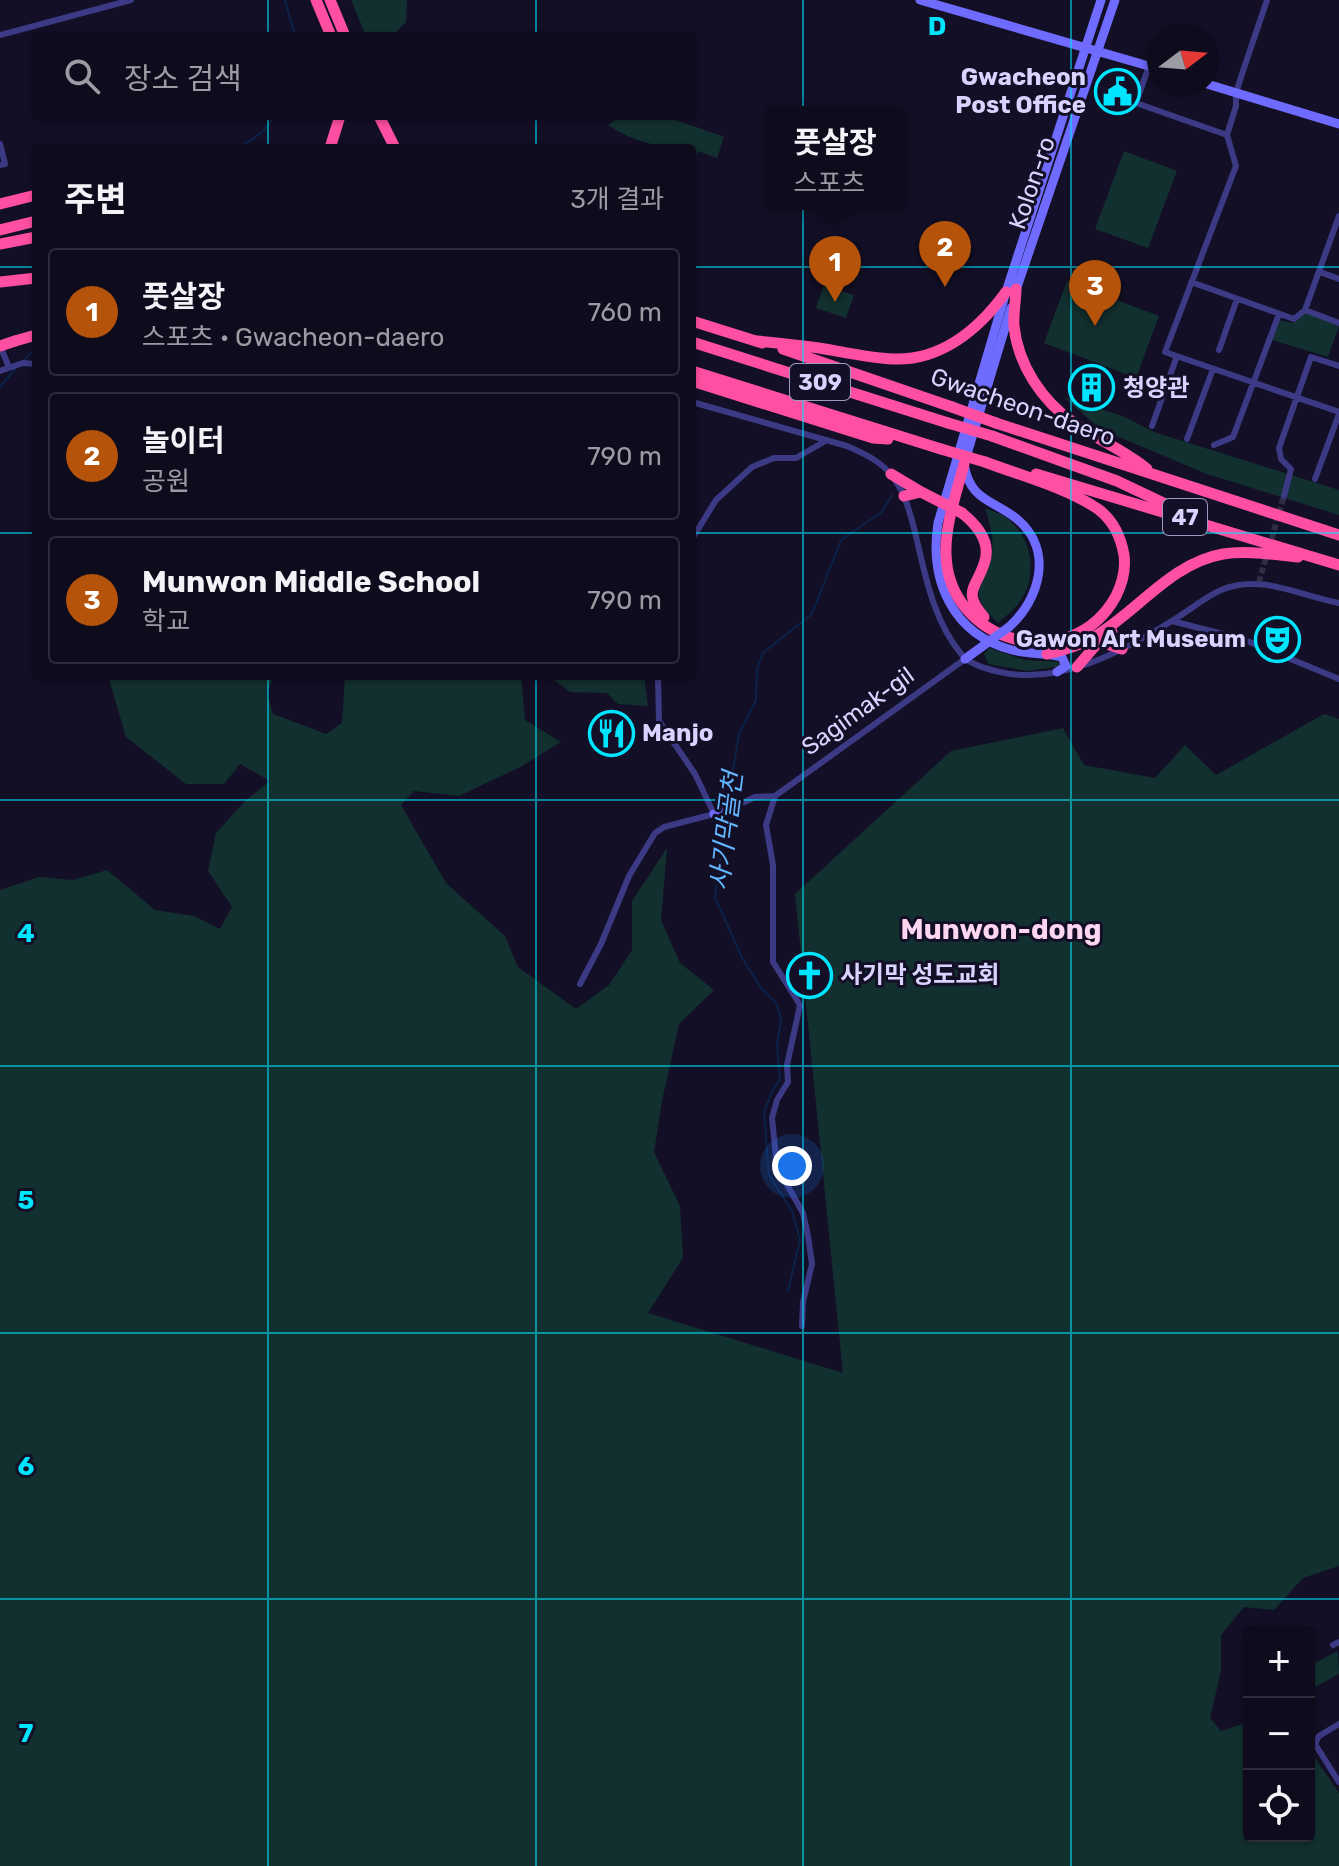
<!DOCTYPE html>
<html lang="ko">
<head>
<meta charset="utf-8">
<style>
	:root { --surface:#0e0b1c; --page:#1c1929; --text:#f1f3f6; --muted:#9b9ba3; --line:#2e2b3b; --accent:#b45309 }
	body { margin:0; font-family:Rubik,"Noto Sans KR",sans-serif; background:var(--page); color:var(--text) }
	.controls { position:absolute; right:24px; bottom:24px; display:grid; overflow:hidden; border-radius:8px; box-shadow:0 2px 6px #0004 }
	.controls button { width:72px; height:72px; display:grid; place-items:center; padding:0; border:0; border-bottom:2px solid var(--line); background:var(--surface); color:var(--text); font:40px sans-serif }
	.compass { position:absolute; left:1147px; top:24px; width:72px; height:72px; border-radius:50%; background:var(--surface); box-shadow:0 2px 6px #0004; rotate:74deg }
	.you { position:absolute; left:792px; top:1166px; width:28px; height:28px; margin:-20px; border:6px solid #fff; border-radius:50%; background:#1a73e8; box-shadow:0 0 0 12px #1a73e833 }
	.badge { display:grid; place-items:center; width:52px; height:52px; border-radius:50%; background:var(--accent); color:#fff; font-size:26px; font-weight:700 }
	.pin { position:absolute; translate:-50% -66px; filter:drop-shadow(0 2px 4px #0008) }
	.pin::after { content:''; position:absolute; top:42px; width:28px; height:24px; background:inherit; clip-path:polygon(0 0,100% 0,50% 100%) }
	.popup { position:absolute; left:765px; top:106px; width:140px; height:104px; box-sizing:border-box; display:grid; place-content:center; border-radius:8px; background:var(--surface); filter:drop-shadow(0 2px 6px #0005); font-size:26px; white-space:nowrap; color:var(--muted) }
	.popup b { font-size:30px; color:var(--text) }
	.popup::after { content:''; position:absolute; left:50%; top:100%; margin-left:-16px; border:16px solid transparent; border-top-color:var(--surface) }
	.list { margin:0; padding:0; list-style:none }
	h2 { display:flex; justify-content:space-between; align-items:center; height:104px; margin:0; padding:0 32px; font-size:34px }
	h2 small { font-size:26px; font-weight:400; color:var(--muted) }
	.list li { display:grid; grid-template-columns:52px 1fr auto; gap:24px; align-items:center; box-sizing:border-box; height:128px; margin:0 16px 16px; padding:0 16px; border:2px solid var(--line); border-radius:8px }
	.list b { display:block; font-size:30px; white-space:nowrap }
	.list p { margin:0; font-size:26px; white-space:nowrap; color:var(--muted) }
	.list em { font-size:26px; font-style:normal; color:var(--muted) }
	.icon { flex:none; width:44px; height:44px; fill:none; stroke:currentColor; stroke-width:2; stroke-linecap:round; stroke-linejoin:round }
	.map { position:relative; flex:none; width:1339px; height:1866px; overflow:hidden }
	.search { position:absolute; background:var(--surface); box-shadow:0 2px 6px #0004; left:32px; top:32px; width:664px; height:88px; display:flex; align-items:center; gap:20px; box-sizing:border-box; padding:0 28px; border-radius:8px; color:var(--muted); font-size:30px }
	.panel { position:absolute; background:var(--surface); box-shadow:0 2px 6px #0004; left:32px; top:144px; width:664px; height:536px; border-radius:8px }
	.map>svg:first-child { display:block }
</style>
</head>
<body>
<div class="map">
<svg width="1339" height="1866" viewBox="0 0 1339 1866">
	<rect width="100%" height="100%" fill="#130f26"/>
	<!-- green -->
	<path fill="#12302f" d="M351 0H407L406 22 395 33 396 36H366Z
		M622 116H665L724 137 717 158 698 151 695 160 692 159V148C661 148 635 143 608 125Z
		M1124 151 1177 171 1148 248 1095 229Z
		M1067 281 1159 316 1136 378 1044 343Z
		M824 285 854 295 846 318 816 308Z
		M1306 313 1339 326 1328 357 1272 340 1279 320 1292 323Z
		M1064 397 1125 417 1154 432 1339 490V515L1207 474 1100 429Z
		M985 508C992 511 1002 514 1008 519 1032 538 1038 575 1021 600 1015 609 1006 616 998 623 963 588 985 590 992 551 994 536 989 522 985 508Z
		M989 648 1025 660 1061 662 1062 666 1028 671 988 664 984 654Z
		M108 676H274L267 693 273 714 326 734 342 723 345 676H521L525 720 561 742 522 766 459 796 414 791 401 805 446 883 505 936 518 967 576 1009 609 985 632 950V901L667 848 661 920 680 963 714 990 679 1024 662 1101 654 1152 680 1206 683 1258 648 1313 843 1373 795 894 951 751 1063 728 1084 765 1155 778 1185 745 1216 775 1324 714 1339 719V1566L1303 1578 1274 1610 1244 1607 1221 1635V1671L1210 1718 1221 1731 1249 1722V1836H1309V1749L1339 1793V1866H0V890L39 877 73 880 107 870 155 910 194 916 220 929 232 907 208 871 216 833 246 800 270 781 240 764 224 784H186L126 737Z
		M549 676H644L648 706 618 704 607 693 570 692Z
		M1338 1651 1339 1674 1311 1689 1309 1666Z"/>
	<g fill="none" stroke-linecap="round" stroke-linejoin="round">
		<!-- stream -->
		<path stroke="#0c2248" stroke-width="2" d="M285 0 295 36
			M231 148C250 145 264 132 275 116
			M23 361 36 347
			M0 387 16 368
			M727 806 739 734 756 700 757 669 763 653 812 614 841 540 882 512 892 495
			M726 817 715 897 742 958 762 989 776 1003 781 1019 777 1046 780 1079 772 1092 764 1112 769 1175 792 1211 800 1240 788 1291"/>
		<!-- street-tunnel -->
		<path stroke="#312d47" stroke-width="6" stroke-dasharray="6 3" stroke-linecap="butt" d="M1259 582 1284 496"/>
		<!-- street -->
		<path stroke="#3d3a85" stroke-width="6" d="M1267 0 1242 74 1236 93V106L1227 135 1236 166 1165 352 1339 412
			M0 35 131 0
			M1149 66 1136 103 1227 135
			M0 144 5 164 0 165
			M1320 272 1339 279
			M1191 282 1294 319 1305 310 1339 323
			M1305 310 1339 216
			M0 346 9 367
			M1219 350 1237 299
			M0 371 23 363 36 364
			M692 402 847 446C863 453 881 461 892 476 905 492 910 513 915 532 925 574 933 621 962 655 971 665 987 669 1000 672 1061 686 1125 650 1175 619 1190 610 1205 597 1221 590 1261 573 1299 596 1339 603
			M1152 426 1177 356
			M1187 439 1213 369
			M1214 445 1233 437 1279 314
			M1315 479 1339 414
			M1284 496 1291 469 1281 459 1279 448 1311 357 1339 366
			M692 539 716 500 752 467 774 458H796L827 440
			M1172 621 1242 639 1339 679
			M775 796 766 825 773 865V962L800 1005 787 1065 788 1082 777 1100 772 1118 777 1167 803 1213 808 1236 812 1264 803 1302 802 1326
			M723 812 755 797 775 796 965 659
			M580 984 601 944 629 876 655 833 664 827 714 814 695 774 659 721 658 676
			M1333 1645 1339 1642
			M1339 1724 1319 1736 1315 1744 1339 1782"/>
		<!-- secondary -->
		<path stroke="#6f6bff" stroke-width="9" d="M920 0 1159 69
			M1207 84 1339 124
			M1015 293 1115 0
			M1009 627C1040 599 1054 550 1017 519 992 499 970 501 964 464L1011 308
			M1057 672 1066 666 1062 657C1046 653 1028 654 1012 650 952 634 929 580 938 523L1006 292 1101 0
			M714 814 723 812"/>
		<!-- highway -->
		<path stroke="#ff4fa3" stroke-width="11" d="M316 0 331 36
			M330 0 345 36
			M379 116 395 148
			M330 148 340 116
			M0 204 36 195
			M0 230 36 221
			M0 244 36 237
			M0 282 36 278
			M1016 289C1016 300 1013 314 1014 326 1018 365 1042 401 1074 423 1098 440 1124 450 1147 469
			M692 321 762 343
			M15 341 36 335
			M757 341C778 343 798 345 819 348 844 352 868 358 893 359 941 361 979 329 1006 292
			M692 342 948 423
			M783 349 952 407
			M692 371 941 449
			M692 381 873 438 888 439
			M996 423 1339 535
			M992 436 1117 481 1174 508
			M964 464C957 492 945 524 946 554 948 644 1072 677 1116 596 1123 582 1126 570 1124 555 1121 538 1113 520 1098 509 1065 487 1022 476 985 462
			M891 474 921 492
			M1036 474 1339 565
			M904 496 921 492
			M962 513C977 525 992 543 984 564 976 588 962 592 984 617
			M1112 632 1110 645 1122 649
			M1047 654C1064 650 1079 646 1094 637 1137 612 1171 563 1223 554 1247 550 1275 555 1298 557
			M1077 667 1109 630"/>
		<!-- secondary-bridge -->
		<path stroke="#6f6bff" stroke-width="9" d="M965 659 1009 627"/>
		<!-- highway-bridge -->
		<path stroke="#ff4fa3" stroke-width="11" d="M0 346 15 341
			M952 407 996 423
			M948 423 992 436
			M941 449 985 462
			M921 492 962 513"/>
	</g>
	<!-- grid -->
	<path fill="none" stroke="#00e5ff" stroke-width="2" stroke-opacity="0.55" d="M268 0V36M536 0V36M803 0V1866M1071 0V1866M268 116V148M536 116V148M0 267H36M692 267H1339M0 533H36M692 533H1339M268 676V1866M536 676V1866M0 800H1339M0 1066H1339M0 1333H1339M0 1599H1339"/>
	<!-- icons -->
	<defs>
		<symbol id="civic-ring" viewBox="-11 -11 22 22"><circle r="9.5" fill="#130f26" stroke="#00e5ff" stroke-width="1.5"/><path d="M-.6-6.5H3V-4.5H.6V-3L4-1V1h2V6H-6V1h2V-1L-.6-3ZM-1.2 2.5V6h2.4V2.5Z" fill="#00e5ff"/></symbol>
		<symbol id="building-ring" viewBox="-11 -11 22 22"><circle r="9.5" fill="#130f26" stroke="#00e5ff" stroke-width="1.5"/><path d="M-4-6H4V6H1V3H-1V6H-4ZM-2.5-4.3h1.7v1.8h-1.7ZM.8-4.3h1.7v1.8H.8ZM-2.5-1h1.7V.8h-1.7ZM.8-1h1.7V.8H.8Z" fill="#00e5ff"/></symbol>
		<symbol id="theatre-ring" viewBox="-11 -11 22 22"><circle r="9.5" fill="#130f26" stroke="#00e5ff" stroke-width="1.5"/><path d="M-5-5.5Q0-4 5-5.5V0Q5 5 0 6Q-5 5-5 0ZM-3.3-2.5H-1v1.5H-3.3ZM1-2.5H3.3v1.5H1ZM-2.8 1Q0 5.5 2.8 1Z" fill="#00e5ff"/></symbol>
		<symbol id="restaurant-ring" viewBox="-11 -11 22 22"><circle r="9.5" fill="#130f26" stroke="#00e5ff" stroke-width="1.5"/><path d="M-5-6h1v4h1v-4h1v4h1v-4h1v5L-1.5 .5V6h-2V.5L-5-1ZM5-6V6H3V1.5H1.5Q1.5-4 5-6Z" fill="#00e5ff"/></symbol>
		<symbol id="church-ring" viewBox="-11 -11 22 22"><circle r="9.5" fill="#130f26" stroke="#00e5ff" stroke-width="1.5"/><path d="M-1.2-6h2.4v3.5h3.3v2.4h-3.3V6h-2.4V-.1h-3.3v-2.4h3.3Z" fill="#00e5ff"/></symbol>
	</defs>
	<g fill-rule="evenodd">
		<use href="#civic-ring" x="1092" y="66" width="51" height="51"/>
		<use href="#building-ring" x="1066" y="362" width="51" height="51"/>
		<use href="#theatre-ring" x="1252" y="614" width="51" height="51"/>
		<use href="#restaurant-ring" x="586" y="708" width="51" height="51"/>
		<use href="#church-ring" x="784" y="950" width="51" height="51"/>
	</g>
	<g text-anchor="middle" stroke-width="6" stroke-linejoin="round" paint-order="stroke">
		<!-- shield labels -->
		<g fill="#130f26" stroke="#9e99be" stroke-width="2">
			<rect x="790" y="364" width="60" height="36" rx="6"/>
			<rect x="1163" y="499" width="44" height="36" rx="6"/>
		</g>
		<g font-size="22" font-weight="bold" fill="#d9d4ff">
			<text x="820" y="390">309</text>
			<text x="1185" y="525">47</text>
		</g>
		<!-- poi labels -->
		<g font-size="24" font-weight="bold" fill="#d9d4ff" stroke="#130f26" text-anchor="start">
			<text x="1086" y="85" text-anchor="end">Gwacheon<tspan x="1086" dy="28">Post Office</tspan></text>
			<text x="1123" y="396">청양관</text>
			<text x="1246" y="647" text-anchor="end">Gawon Art Museum</text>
			<text x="642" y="741">Manjo</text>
			<text x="840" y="983">사기막 성도교회</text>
		</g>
		<!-- street labels -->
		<g font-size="24" fill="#d9d4ff" stroke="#130f26">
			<text transform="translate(1032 183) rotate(-71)" y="8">Kolon-ro</text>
			<text transform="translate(1023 407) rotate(19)" y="8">Gwacheon-daero</text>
			<text transform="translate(858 711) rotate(-36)" y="8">Sagimak-gil</text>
		</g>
		<!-- water labels -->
		<g font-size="26" font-style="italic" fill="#62b6ff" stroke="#130f26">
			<text transform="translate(726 831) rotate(-83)" y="9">사기막골천</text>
		</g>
		<!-- quarter labels -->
		<g font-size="28" font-weight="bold" fill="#ffd6f0" stroke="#130f26">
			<text x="1001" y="939">Munwon-dong</text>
		</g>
	</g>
	<g font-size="26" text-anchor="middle" font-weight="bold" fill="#00e5ff" stroke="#130f26" stroke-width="6" stroke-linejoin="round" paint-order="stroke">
		<text x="937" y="35">D</text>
		<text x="26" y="942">4</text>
		<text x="26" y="1209">5</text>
		<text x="26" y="1475">6</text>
		<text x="26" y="1742">7</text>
	</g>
</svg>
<div class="controls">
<button>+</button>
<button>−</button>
<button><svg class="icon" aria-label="locate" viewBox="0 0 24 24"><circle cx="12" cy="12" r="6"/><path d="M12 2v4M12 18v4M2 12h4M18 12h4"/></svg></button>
</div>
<svg class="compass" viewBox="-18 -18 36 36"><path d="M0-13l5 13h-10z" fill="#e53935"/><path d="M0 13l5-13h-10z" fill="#9b9ba3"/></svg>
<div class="you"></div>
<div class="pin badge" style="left:835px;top:302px">1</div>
<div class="popup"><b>풋살장</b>스포츠</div>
<div class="pin badge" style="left:945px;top:287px">2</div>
<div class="pin badge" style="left:1095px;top:326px">3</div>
<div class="search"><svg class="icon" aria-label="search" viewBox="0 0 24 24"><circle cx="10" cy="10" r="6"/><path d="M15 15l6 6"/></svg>장소 검색</div>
<section class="panel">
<h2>주변<small>3개 결과</small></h2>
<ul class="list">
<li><span class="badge">1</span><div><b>풋살장</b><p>스포츠 · Gwacheon-daero</p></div><em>760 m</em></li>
<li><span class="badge">2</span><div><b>놀이터</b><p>공원</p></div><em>790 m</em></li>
<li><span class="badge">3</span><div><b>Munwon Middle School</b><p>학교</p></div><em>790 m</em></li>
</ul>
</section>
</div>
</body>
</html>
